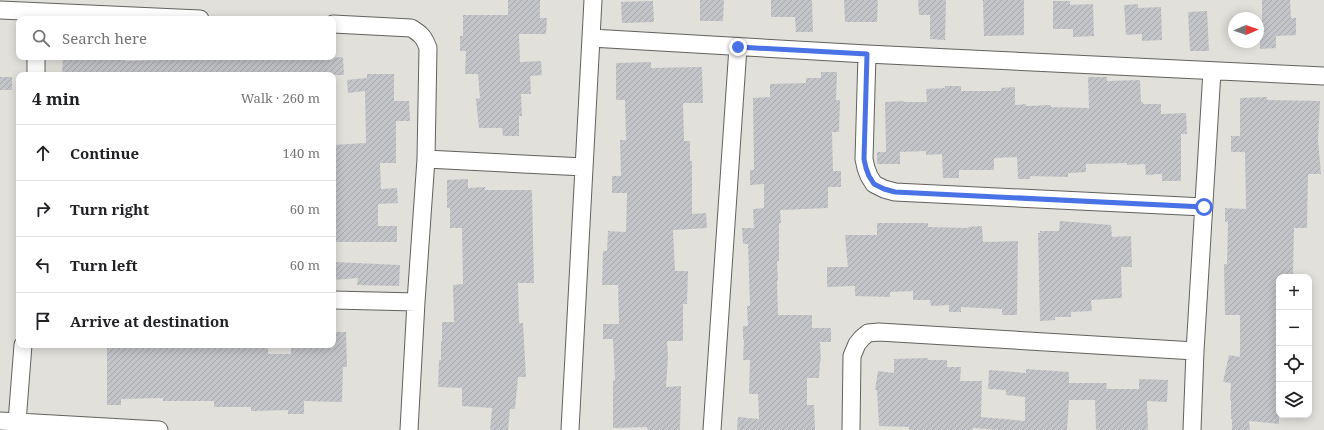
<!DOCTYPE html>
<html lang="en">
<head>
<meta charset="utf-8">
<style>
	:root { --surface:#fff; --page:#f2f2f2; --text:#202124; --muted:#757577; --line:#e0e0e0 }
	body { margin:0; font-family:"Noto Serif",serif; background:var(--page); color:var(--text) }
	.controls { position:absolute; right:12px; bottom:12px; display:grid; overflow:hidden; border-radius:8px; box-shadow:0 2px 10px #0003 }
	.controls button { width:36px; height:36px; display:grid; place-items:center; padding:0; border:0; border-bottom:1px solid var(--line); background:var(--surface); color:var(--text); font:20px sans-serif }
	.compass { position:absolute; left:1228px; top:12px; width:36px; height:36px; border-radius:50%; background:var(--surface); box-shadow:0 2px 10px #0003; rotate:88deg }
	.stop { position:absolute; width:12px; height:12px; margin:-9px; border:3px solid #4872e5; border-radius:50%; background:#fff }
	.stop.end { background:#4872e5; border-color:#fff; box-shadow:0 1px 4px #0008 }
	.list { margin:0; padding:0; list-style:none }
	h2 { display:flex; justify-content:space-between; align-items:center; height:52px; margin:0; padding:0 16px; font-size:17px }
	h2 small { font-size:13px; font-weight:400; color:var(--muted) }
	.list li { display:grid; grid-template-columns:26px 1fr auto; gap:12px; align-items:center; box-sizing:border-box; height:56px; padding:0 16px; border-top:1px solid var(--line) }
	.list b { display:block; font-size:15px; white-space:nowrap }
	.list em { font-size:13px; font-style:normal; color:var(--muted) }
	.icon { flex:none; width:22px; height:22px; fill:none; stroke:currentColor; stroke-width:2; stroke-linecap:round; stroke-linejoin:round }
	.map { position:relative; flex:none; width:1324px; height:430px; overflow:hidden }
	.search { position:absolute; background:var(--surface); box-shadow:0 2px 10px #0003; left:16px; top:16px; width:320px; height:44px; display:flex; align-items:center; gap:10px; box-sizing:border-box; padding:0 14px; border-radius:8px; color:var(--muted); font-size:15px }
	.panel { position:absolute; background:var(--surface); box-shadow:0 2px 10px #0003; left:16px; top:72px; width:320px; height:276px; border-radius:8px }
	.map>svg:first-child { display:block }
</style>
</head>
<body>
<div class="map">
<svg width="1324" height="430" viewBox="0 0 1324 430">
	<defs>
		<pattern id="building-hatch" width="6" height="6" patternUnits="userSpaceOnUse"><rect width="6" height="6" fill="#c2c4c8"/><path d="M-1 1l2-2M0 6l6-6M5 7l2-2" fill="none" stroke="#a7a8ac"/></pattern>
	</defs>
	<rect width="100%" height="100%" fill="#e1e0db"/>
	<!-- building -->
	<path fill="url(#building-hatch)" d="M508 0H540V18H547L546 34H519L520 62 541 61 542 75 530 76 531 94H521L522 116H519V136H503L502 128H479L476 99 480 98 478 74H465L466 51H460V36H463V15H508Z
		M700 0H724L723 21H700Z
		M771 0H812L813 32H796L795 17H771Z
		M844 0H878L877 22H845Z
		M918 0H946L945 40 930 39V15H919Z
		M983 0H1024V35L984 36Z
		M1262 0H1290L1291 18H1296V35L1276 36V48L1260 49V36H1262Z
		M653 1 654 22 622 23 621 2Z
		M1053 1H1070V5L1093 4 1094 36 1073 37V29H1053Z
		M1138 4V8L1161 7 1162 40 1142 41V34L1126 35 1124 5Z
		M1207 11 1209 51H1190L1188 12Z
		M63 57H125V61L165 60 166 57H293V60L343 57 344 75H62Z
		M651 62V68L702 67 703 103H683L684 141H690V161H692V214L706 213 707 228 673 230 675 271H688L687 304H683V341H667L668 357 666 387 681 386 680 430H648L647 427 613 428V380L615 381 613 339H603V324H619L618 285H602L603 251H607L608 231 626 232 627 193H612V176H621L620 140H626L625 100H616V63Z
		M821 72H837L836 100H840L839 132H832L833 171H841V187H828V208L780 210 781 223H779V261H777L778 281H777L778 315H812V328H831V342H820L821 361H820L819 378H807V405H814L815 430H737L738 417 759 419 758 394H749L750 360H743L744 340H743V326H748L747 306H750L748 244H743L742 228H754L753 209 764 208V184L750 185V170H754L753 98 770 97V84L806 83V78H821Z
		M367 74H394V101H409L410 121H396V163H380L381 189 397 188 398 203 378 204V226H397V242H333V145L366 143 365 91 348 93 347 80 367 78Z
		M0 77H12V90H0Z
		M1088 77H1107V81L1140 80 1141 102H1143V104H1161V114L1186 113 1187 134H1181V181H1162V174L1146 175 1145 164 1127 165V163L1086 164V172L1068 173V177L1030 176V179H1018L1017 157 994 158V170H959V178H943L942 154 926 155V151L900 152V164H877V152H886L885 102 904 101V102H927L926 89 945 88V86H961V91H1001V88L1015 87V105L1026 104V106L1051 105V107L1089 108Z
		M1267 97V100L1320 101 1318 140 1321 174H1308L1307 228H1294L1293 277H1279V424L1249 421 1250 430H1232V419H1231V400H1230L1231 383 1223 382 1229 355 1240 357V315H1225L1224 264H1227L1228 222H1225V208L1246 209 1245 152H1231V136H1240V98Z
		M468 179V188L485 187V190H532L534 283H518L519 323H523L526 377H518L515 409H510L508 430H490L492 408 462 406V388L438 387 439 360H441V341H442V322H454L453 285 463 284 462 228H450V208H447V180Z
		M1060 221 1111 225 1112 237 1131 236 1132 267H1121L1122 298 1091 300 1092 311 1071 312V317H1055V320L1040 321 1038 233H1040V231H1059Z
		M877 223H928V227L968 228V227L982 226 983 242 1018 241 1017 315H1002V309L961 307V312H949V305L931 306 930 300H913V291L890 292V297L855 296V286L827 287V267H848L845 235H877Z
		M333 262 400 265 399 286 357 285 358 278 333 280Z
		M333 332H346L347 367H343L342 402 304 401V414H288V410L251 411V407H214V401H163V398L121 399V405H107V345H268V354H291V345H333Z
		M928 358V360H947V367H961L960 381H982L981 417 1025 421V397L1006 395V390L988 389 989 370 1026 373V369L1069 372V383H1107L1106 389H1139V379L1168 380 1167 402 1147 401 1148 430H1096L1095 400H1069L1067 430H997L973 428V430H909V427L879 426 877 390H875L878 371 894 373V359Z"/>
	<g fill="none" stroke-linecap="round" stroke-linejoin="round">
		<defs>
			<path id="street" d="M0 10 200 19
				M333 24 411 28C421 34 424 37 428 48L426 159 416 302 409 430
				M591 38 867 54 1324 76
				M867 54 864 159 866 168 869 176 874 184 884 189 895 192 1204 207
				M36 75V57
				M426 159 584 167
				M333 300 416 302
				M0 421 159 430
				M17 422 23 345
				M570 430 593 0
				M712 430 738 47
				M851 430 852 356 857 344 862 338 868 333 879 332 1195 351
				M1192 430 1195 351 1212 71"/>
		</defs>
		<!-- street casing -->
		<use href="#street" stroke="#62615d" stroke-width="19"/>
		<!-- street -->
		<use href="#street" stroke="#fff" stroke-width="17"/>
	</g>
	<g fill="none" stroke-linecap="round" stroke-linejoin="round">
		<!-- route -->
		<path stroke="#4872e5" stroke-width="5" d="M738 47 867 54 864 159 866 168 869 176 874 184 884 189 895 192 1204 207"/>
	</g>
</svg>
<div class="controls">
<button>+</button>
<button>−</button>
<button><svg class="icon" aria-label="locate" viewBox="0 0 24 24"><circle cx="12" cy="12" r="6"/><path d="M12 2v4M12 18v4M2 12h4M18 12h4"/></svg></button>
<button><svg class="icon" aria-label="layers" viewBox="0 0 24 24"><path d="M12 4l9 5-9 5-9-5zM3 14l9 5 9-5"/></svg></button>
</div>
<svg class="compass" viewBox="-18 -18 36 36"><path d="M0-13l5 13h-10z" fill="#e53935"/><path d="M0 13l5-13h-10z" fill="#757577"/></svg>
<div class="stop" style="left:1204px;top:207px"></div>
<div class="stop end" style="left:738px;top:47px"></div>
<div class="search"><svg class="icon" aria-label="search" viewBox="0 0 24 24"><circle cx="10" cy="10" r="6"/><path d="M15 15l6 6"/></svg>Search here</div>
<section class="panel">
<h2>4 min<small>Walk · 260 m</small></h2>
<ul class="list">
<li><svg class="icon" aria-label="ahead" viewBox="0 0 24 24"><path d="M12 20V5M6 11l6-6 6 6"/></svg><div><b>Continue</b></div><em>140 m</em></li>
<li><svg class="icon" aria-label="right" viewBox="0 0 24 24"><path d="M7 20v-9h11M14 6l5 5-5 5"/></svg><div><b>Turn right</b></div><em>60 m</em></li>
<li><svg class="icon" aria-label="left" viewBox="0 0 24 24"><path d="M17 20v-9H6M10 6l-5 5 5 5"/></svg><div><b>Turn left</b></div><em>60 m</em></li>
<li><svg class="icon" aria-label="arrive" viewBox="0 0 24 24"><path d="M6 21V4h12l-3 4 3 4H6"/></svg><div><b>Arrive at destination</b></div></li>
</ul>
</section>
</div>
</body>
</html>
